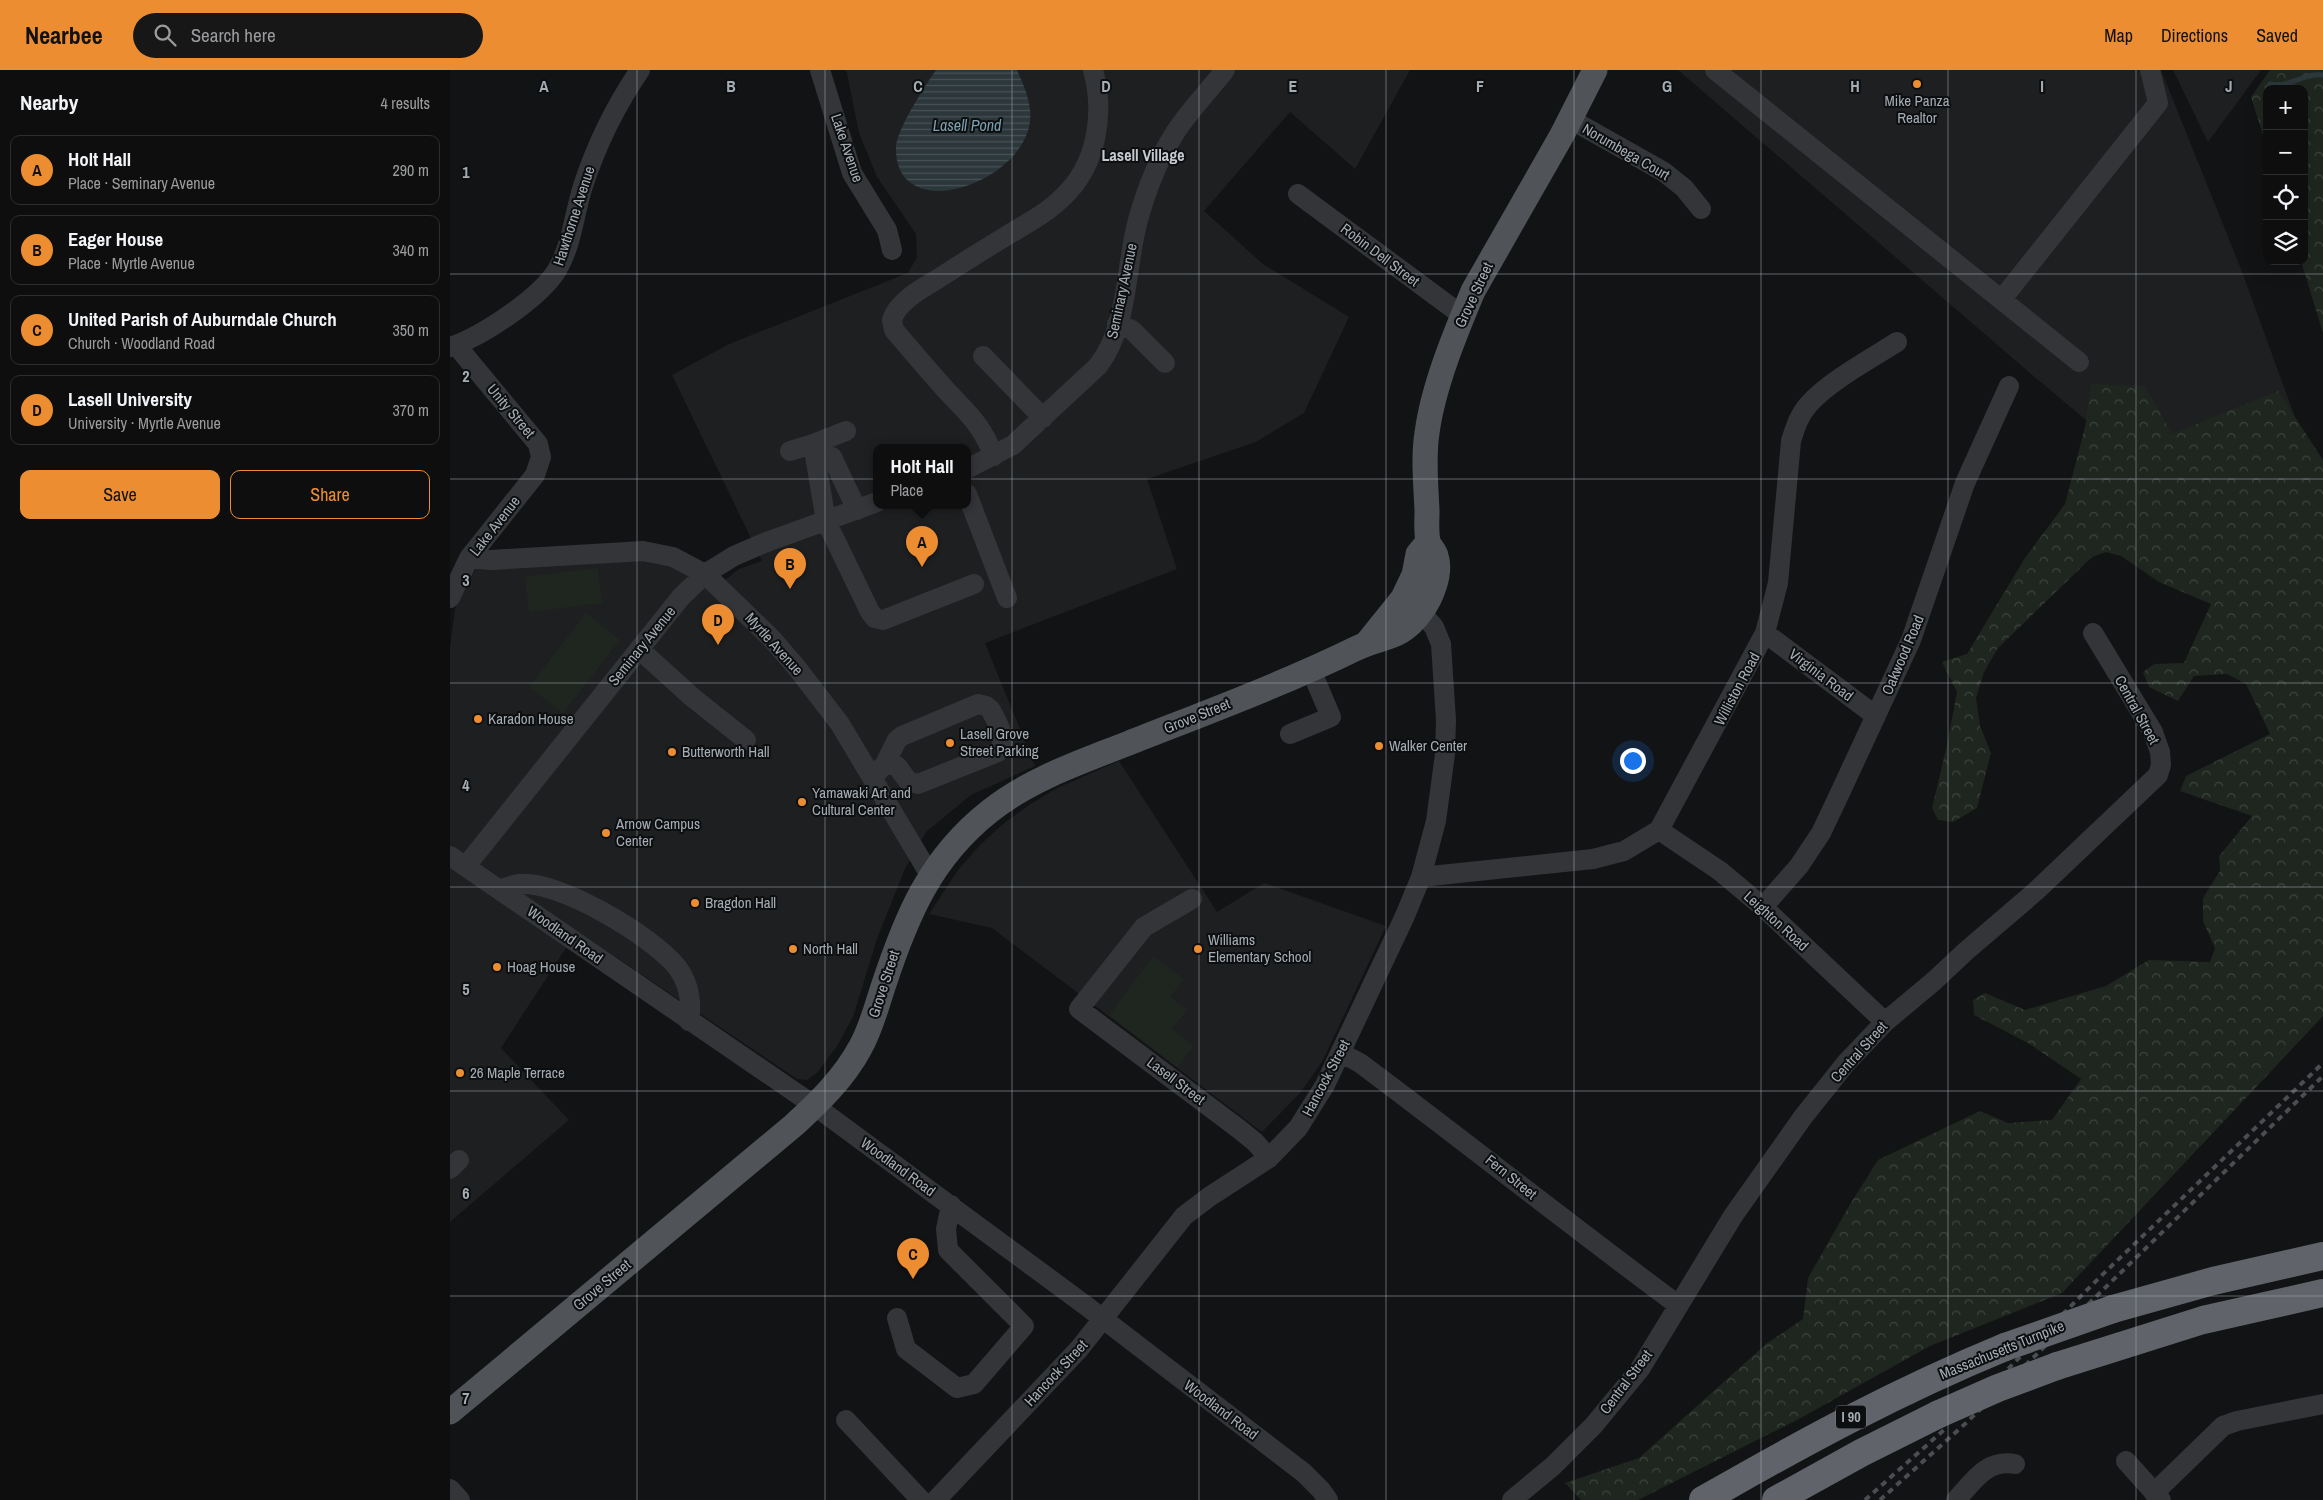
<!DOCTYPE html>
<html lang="en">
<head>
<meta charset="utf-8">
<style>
	:root { --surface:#0e0e0f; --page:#171718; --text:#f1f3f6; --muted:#9b9c9e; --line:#2e2e2f; --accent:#ec8d32 }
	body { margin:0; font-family:"Archivo Narrow",sans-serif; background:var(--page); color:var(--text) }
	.controls { position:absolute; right:15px; top:15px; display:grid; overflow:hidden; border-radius:10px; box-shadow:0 5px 20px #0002 }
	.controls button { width:45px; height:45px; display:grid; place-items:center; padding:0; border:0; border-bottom:1px solid var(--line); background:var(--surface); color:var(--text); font:25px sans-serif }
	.you { position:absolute; left:1182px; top:690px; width:18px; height:18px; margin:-12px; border:4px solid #fff; border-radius:50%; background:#1a73e8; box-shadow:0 0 0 8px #1a73e833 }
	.badge { display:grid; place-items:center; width:32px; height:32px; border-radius:50%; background:var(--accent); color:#111; font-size:16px; font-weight:700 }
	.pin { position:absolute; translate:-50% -41px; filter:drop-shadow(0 1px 2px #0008) }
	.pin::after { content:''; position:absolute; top:26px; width:18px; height:15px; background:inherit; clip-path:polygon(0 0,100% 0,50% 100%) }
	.popup { position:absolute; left:423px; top:374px; width:98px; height:65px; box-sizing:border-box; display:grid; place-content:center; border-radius:10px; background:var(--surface); filter:drop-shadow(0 1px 4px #0005); font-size:16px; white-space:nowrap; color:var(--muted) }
	.popup b { font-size:19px; color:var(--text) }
	.popup::after { content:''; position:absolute; left:50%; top:100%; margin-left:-10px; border:10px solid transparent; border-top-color:var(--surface) }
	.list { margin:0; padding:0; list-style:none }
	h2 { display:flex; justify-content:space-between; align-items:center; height:65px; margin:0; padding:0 20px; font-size:21px }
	h2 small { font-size:16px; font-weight:400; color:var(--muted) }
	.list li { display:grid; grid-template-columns:32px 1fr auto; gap:15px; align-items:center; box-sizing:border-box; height:70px; margin:0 10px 10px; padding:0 10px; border:1px solid var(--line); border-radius:10px }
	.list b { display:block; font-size:19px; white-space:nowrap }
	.list p { margin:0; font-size:16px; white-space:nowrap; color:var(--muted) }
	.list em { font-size:16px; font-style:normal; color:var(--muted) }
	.actions { display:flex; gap:10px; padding:15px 20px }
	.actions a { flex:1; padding:11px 0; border:1px solid var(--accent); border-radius:10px; text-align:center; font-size:18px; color:var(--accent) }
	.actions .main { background:var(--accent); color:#111 }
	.icon { flex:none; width:28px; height:28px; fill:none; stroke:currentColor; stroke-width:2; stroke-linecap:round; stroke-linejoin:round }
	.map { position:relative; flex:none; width:1873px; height:1430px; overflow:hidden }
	header { display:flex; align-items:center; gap:30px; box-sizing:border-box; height:70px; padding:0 25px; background:var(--accent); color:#111 }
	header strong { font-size:24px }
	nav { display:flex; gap:28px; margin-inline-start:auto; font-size:18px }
	.search { width:350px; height:45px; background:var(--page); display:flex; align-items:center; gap:12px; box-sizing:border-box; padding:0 18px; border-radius:28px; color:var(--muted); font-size:19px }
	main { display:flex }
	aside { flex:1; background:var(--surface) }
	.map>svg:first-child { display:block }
</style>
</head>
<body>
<header>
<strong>Nearbee</strong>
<div class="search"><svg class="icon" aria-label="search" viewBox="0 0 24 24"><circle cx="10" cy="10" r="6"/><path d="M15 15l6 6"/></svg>Search here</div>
<nav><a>Map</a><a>Directions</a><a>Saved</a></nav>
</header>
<main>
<aside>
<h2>Nearby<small>4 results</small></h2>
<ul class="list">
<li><span class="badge">A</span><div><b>Holt Hall</b><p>Place · Seminary Avenue</p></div><em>290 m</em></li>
<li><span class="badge">B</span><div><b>Eager House</b><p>Place · Myrtle Avenue</p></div><em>340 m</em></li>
<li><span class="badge">C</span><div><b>United Parish of Auburndale Church</b><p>Church · Woodland Road</p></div><em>350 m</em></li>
<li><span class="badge">D</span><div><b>Lasell University</b><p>University · Myrtle Avenue</p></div><em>370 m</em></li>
</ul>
<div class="actions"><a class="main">Save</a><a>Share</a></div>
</aside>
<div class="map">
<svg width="1873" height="1430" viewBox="0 0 1873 1430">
	<defs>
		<pattern id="forest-crowns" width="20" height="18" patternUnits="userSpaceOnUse" patternTransform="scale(1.25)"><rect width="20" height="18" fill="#1f261f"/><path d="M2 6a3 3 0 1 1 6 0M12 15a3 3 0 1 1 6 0" fill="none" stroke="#3d433d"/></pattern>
		<pattern id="water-rules" width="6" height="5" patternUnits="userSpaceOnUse" patternTransform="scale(1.25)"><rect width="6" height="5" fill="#2c373c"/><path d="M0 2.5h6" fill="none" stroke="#485156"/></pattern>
	</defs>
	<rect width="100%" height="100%" fill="#121314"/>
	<!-- built -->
	<path fill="#1e1f21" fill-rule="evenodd" d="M395 0H960L905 99 840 42 754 141 813 194 899 247 854 343 806 372 697 409 727 499 535 573 585 696 521 725 476 762 455 799 428 866 403 947 387 976 367 1003 357 1010 347 1009 127 861 51 978 119 1050 0 1152V577L5 539 26 498 200 489 228 495 262 520 289 499 312 491 222 305 279 274 458 203 467 187 466 164 427 107 409 63 397 3ZM427 378H517V436H427Z
		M1228 0H1711L1791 199 1873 424 1802 489 1587 309Z
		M1723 0H1811L1758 72Z
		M669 691 767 842 814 813 936 856 872 992 850 1023 812 1062 542 858 479 844 508 800 529 776 553 754 579 735 607 718Z"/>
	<!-- forest -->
	<path fill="url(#forest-crowns)" d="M1820 0H1873V263L1851 191H1854V19H1817V78L1801 27Z
		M1641 314 1695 316 1722 364 1828 321 1873 390V946L1612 1223 1480 1276 1347 1350 1188 1430H1131L1115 1413 1189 1388 1316 1274 1353 1249 1358 1208 1399 1136 1428 1090 1530 1041 1558 1053 1602 1050 1631 1009 1578 973 1524 945 1523 930 1535 923 1575 940 1656 916 1699 890 1760 892 1765 878 1753 851V828L1770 801 1769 786 1802 746 1730 721 1736 706 1820 664 1796 614 1777 604 1744 606 1728 631 1699 617 1693 602 1704 594 1734 593 1761 534 1709 512 1671 486 1656 482 1642 487 1548 578 1534 602 1526 628 1530 656 1541 683 1527 738 1503 752 1488 750 1482 738 1497 675 1507 622 1492 592 1517 584 1575 488 1615 434 1635 357Z"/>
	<!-- park -->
	<path fill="#1f261f" d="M148 498 152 533 79 542 75 507Z
		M136 543 170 570 113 643 79 617Z
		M703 886 734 909 720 927 737 940 722 959 744 976 727 997 659 945Z"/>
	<!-- water -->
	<path fill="url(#water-rules)" d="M486 0H567C574 16 582 33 580 51 573 115 444 157 446 77 447 59 475 16 486 0Z"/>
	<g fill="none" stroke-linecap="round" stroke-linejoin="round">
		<!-- stream -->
		<path stroke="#2c373c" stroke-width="5" d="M1820 14C1840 18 1852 3 1873 5"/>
		<!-- minor -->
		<path stroke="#333539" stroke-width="20" d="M370 0 402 103 437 160 442 180
			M1265 0 1629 292
			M1120 49 1214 102 1234 118 1251 139
			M848 124 1013 246
			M1552 229 1708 33 1700 0
			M667 254 682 260 715 293
			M0 277C31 267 90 228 107 200 122 175 124 144 133 116 146 76 166 35 190 0
			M533 286 593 348
			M363 374 396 361
			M340 381 363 374 376 451 420 542 425 548 433 550 524 514
			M544 386C530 352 519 345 495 319 478 300 461 280 444 260L442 250C447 232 471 219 486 210 508 196 531 181 553 168 574 155 596 144 613 127 647 95 655 44 643 0
			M382 387 407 440
			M517 399 563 375 648 296C679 256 675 197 688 150 696 121 707 92 723 66 737 43 758 22 775 0
			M517 424 557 528
			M19 488 41 490 193 481 223 487 255 504 322 569 347 598 390 654 480 805
			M0 528 19 488 85 405 91 387 88 374 6 275
			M1315 563 1426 646
			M189 579 242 627 296 670
			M840 664 881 647 861 600
			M423 707 435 694 447 670 452 666 528 634 536 636 540 639C547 651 559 671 548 682L468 714 458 711 447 696 435 694
			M1209 760 1270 801 1313 837 1435 952
			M0 786 365 1036 635 1235 854 1403 871 1420 878 1430
			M16 796 211 552 231 527 255 504 284 486 314 473 427 432
			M971 807 1143 789 1174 781 1209 760 1315 563 1328 513 1341 371C1345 358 1349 345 1359 334 1378 312 1422 288 1447 272
			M50 820C55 818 62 815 68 814 109 810 202 866 227 897 239 913 242 932 239 951
			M742 829 694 857 629 939 789 1059 805 1072 819 1088
			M1313 837 1349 796 1371 763 1389 725 1461 570 1515 413 1559 316
			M891 983 910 993C1017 1073 1121 1156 1228 1235
			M0 1099 9 1090
			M447 1248 456 1279 507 1318 524 1314 574 1256 498 1180 496 1159 501 1135
			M396 1350 471 1430
			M1676 1391 1711 1430
			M0 1419 10 1430
			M1704 1423 1773 1356 1787 1351 1873 1334
			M486 1430 629 1279 734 1146 759 1127 819 1088 848 1058 875 1015 954 848 971 807 986 751 995 684 996 650 991 574 984 557 971 542 960 534
			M1062 1430 1103 1396 1144 1355 1190 1299 1283 1146 1353 1047 1396 993 1435 952 1484 911 1516 881 1586 821 1708 705 1711 695 1710 682 1703 662 1643 563
			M1506 1430C1524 1411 1536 1389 1565 1394"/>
		<!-- major -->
		<path stroke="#505358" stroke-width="25" d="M916 574 953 528 964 505 968 484 978 472
			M0 1342 344 1055C369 1032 394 1008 410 978 421 959 426 938 433 917 456 847 480 788 540 741 580 709 631 692 679 673 755 643 831 615 905 579 933 565 950 571 971 542 981 529 992 503 986 486 985 481 979 476 978 471 976 462 977 450 977 441 976 415 973 388 977 363 983 317 1005 264 1023 221L1112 65 1145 0"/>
		<!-- highway -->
		<path stroke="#60646a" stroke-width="28" d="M1663 1239 1763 1211 1873 1186
			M1607 1296 1753 1250 1873 1223
			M1253 1430C1354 1372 1448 1321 1555 1277
			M1326 1430 1411 1383 1489 1344"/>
		<!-- rail -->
		<path stroke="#4a4d52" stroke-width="4" stroke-dasharray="6 5" stroke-linecap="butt" d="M1527 1330 1650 1207 1873 993
			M1415 1430 1495 1359
			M1430 1430 1516 1353 1873 1006"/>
		<!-- highway-bridge -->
		<path stroke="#60646a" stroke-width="28" d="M1555 1277 1663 1239
			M1489 1344 1548 1318 1607 1296"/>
	</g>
	<!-- grid -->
	<path fill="none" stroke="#a4acb4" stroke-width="1" stroke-opacity="0.55" d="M187 0V1430M375 0V1430M562 0V1430M749 0V1430M936 0V1430M1124 0V1430M1311 0V1430M1498 0V1430M1686 0V1430M0 204H1873M0 409H1873M0 613H1873M0 817H1873M0 1021H1873M0 1226H1873"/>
	<!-- markers -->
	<g fill="#ec8d32" stroke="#0d0e0f" stroke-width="2">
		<circle cx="1467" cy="14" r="5"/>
		<circle cx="28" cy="649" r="5"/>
		<circle cx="500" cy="673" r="5"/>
		<circle cx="929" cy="676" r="5"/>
		<circle cx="222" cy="682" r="5"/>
		<circle cx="352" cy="732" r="5"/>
		<circle cx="156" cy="763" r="5"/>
		<circle cx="245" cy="833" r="5"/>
		<circle cx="343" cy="879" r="5"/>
		<circle cx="748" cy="879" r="5"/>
		<circle cx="47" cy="897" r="5"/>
		<circle cx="10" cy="1003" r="5"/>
	</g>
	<g text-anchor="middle" stroke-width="4" stroke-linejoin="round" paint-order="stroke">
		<!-- shield labels -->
		<rect fill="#0d0e0f" stroke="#777d82" stroke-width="1" x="1386" y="1335.5" width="30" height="23" rx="4"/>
		<g font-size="14" font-weight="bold" fill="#a4acb4">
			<text x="1401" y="1352">I 90</text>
		</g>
		<!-- poi labels -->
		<g font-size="15" fill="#a4acb4" stroke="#0d0e0f" text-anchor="start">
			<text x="1467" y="36" text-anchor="middle">Mike Panza<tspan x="1467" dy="17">Realtor</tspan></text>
			<text x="38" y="654">Karadon House</text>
			<text x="510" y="669">Lasell Grove<tspan x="510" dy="17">Street Parking</tspan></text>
			<text x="939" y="681">Walker Center</text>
			<text x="232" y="687">Butterworth Hall</text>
			<text x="362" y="728">Yamawaki Art and<tspan x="362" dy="17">Cultural Center</tspan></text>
			<text x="166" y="759">Arnow Campus<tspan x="166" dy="17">Center</tspan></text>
			<text x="255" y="838">Bragdon Hall</text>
			<text x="758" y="875">Williams<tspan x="758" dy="17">Elementary School</tspan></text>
			<text x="353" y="884">North Hall</text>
			<text x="57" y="902">Hoag House</text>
			<text x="20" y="1008">26 Maple Terrace</text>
		</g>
		<!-- street labels -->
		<g font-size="15" fill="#a4acb4" stroke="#0d0e0f">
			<text transform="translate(397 78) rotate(71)" y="5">Lake Avenue</text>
			<text transform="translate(1176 82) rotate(30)" y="5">Norumbega Court</text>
			<text transform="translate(124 146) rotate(-72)" y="5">Hawthorne Avenue</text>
			<text transform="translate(930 185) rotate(37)" y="5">Robin Dell Street</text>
			<text transform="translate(672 221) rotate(-78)" y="5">Seminary Avenue</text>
			<text transform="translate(1024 225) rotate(-65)" y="5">Grove Street</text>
			<text transform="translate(61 341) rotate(50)" y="5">Unity Street</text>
			<text transform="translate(45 456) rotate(-52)" y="5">Lake Avenue</text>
			<text transform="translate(324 574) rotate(48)" y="5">Myrtle Avenue</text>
			<text transform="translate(192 576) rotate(-51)" y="5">Seminary Avenue</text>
			<text transform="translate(1453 585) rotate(-67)" y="5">Oakwood Road</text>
			<text transform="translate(1371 605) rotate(37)" y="5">Virginia Road</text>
			<text transform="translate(1287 619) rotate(-62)" y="5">Williston Road</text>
			<text transform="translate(1687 640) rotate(61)" y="5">Central Street</text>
			<text transform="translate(747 646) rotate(-22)" y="5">Grove Street</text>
			<text transform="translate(1326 851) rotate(42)" y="5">Leighton Road</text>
			<text transform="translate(115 865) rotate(35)" y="5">Woodland Road</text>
			<text transform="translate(434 914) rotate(-72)" y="5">Grove Street</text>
			<text transform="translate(1409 982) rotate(-48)" y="5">Central Street</text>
			<text transform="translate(876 1008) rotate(-62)" y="5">Hancock Street</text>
			<text transform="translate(726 1011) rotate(37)" y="5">Lasell Street</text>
			<text transform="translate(448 1097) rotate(36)" y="5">Woodland Road</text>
			<text transform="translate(1061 1107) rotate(39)" y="5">Fern Street</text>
			<text transform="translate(152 1215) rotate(-40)" y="5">Grove Street</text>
			<text transform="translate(1552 1280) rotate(-22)" y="5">Massachusetts Turnpike</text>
			<text transform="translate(606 1303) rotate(-47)" y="5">Hancock Street</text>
			<text transform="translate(1176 1312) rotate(-53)" y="5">Central Street</text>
			<text transform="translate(771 1340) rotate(37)" y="5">Woodland Road</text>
		</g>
		<!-- water labels -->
		<g font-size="16" font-style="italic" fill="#7ca0af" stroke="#0d0e0f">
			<text x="517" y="61">Lasell Pond</text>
		</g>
		<!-- neighbourhood labels -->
		<g font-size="16" font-weight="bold" fill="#c5cad0" stroke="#0d0e0f">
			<text x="693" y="91">Lasell Village</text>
		</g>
	</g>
	<g font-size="16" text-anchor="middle" font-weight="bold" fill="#a4acb4" stroke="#0d0e0f" stroke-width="4" stroke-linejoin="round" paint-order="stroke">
		<text x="94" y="22">A</text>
		<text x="281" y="22">B</text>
		<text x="468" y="22">C</text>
		<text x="656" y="22">D</text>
		<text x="843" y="22">E</text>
		<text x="1030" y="22">F</text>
		<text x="1217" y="22">G</text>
		<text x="1405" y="22">H</text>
		<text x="1592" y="22">I</text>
		<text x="1779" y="22">J</text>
		<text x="16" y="108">1</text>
		<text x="16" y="312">2</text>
		<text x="16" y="516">3</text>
		<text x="16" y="721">4</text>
		<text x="16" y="925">5</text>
		<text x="16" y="1129">6</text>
		<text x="16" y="1334">7</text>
	</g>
</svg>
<div class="controls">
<button>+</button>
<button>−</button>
<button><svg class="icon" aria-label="locate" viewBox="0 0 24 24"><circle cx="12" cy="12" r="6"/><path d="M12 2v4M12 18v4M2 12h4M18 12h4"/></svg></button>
<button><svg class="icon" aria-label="layers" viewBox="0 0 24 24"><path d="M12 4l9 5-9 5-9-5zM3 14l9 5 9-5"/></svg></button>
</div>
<div class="you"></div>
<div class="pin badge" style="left:472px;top:497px">A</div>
<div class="popup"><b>Holt Hall</b>Place</div>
<div class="pin badge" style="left:340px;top:519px">B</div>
<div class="pin badge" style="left:463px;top:1209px">C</div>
<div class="pin badge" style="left:268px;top:575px">D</div>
</div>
</main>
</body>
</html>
